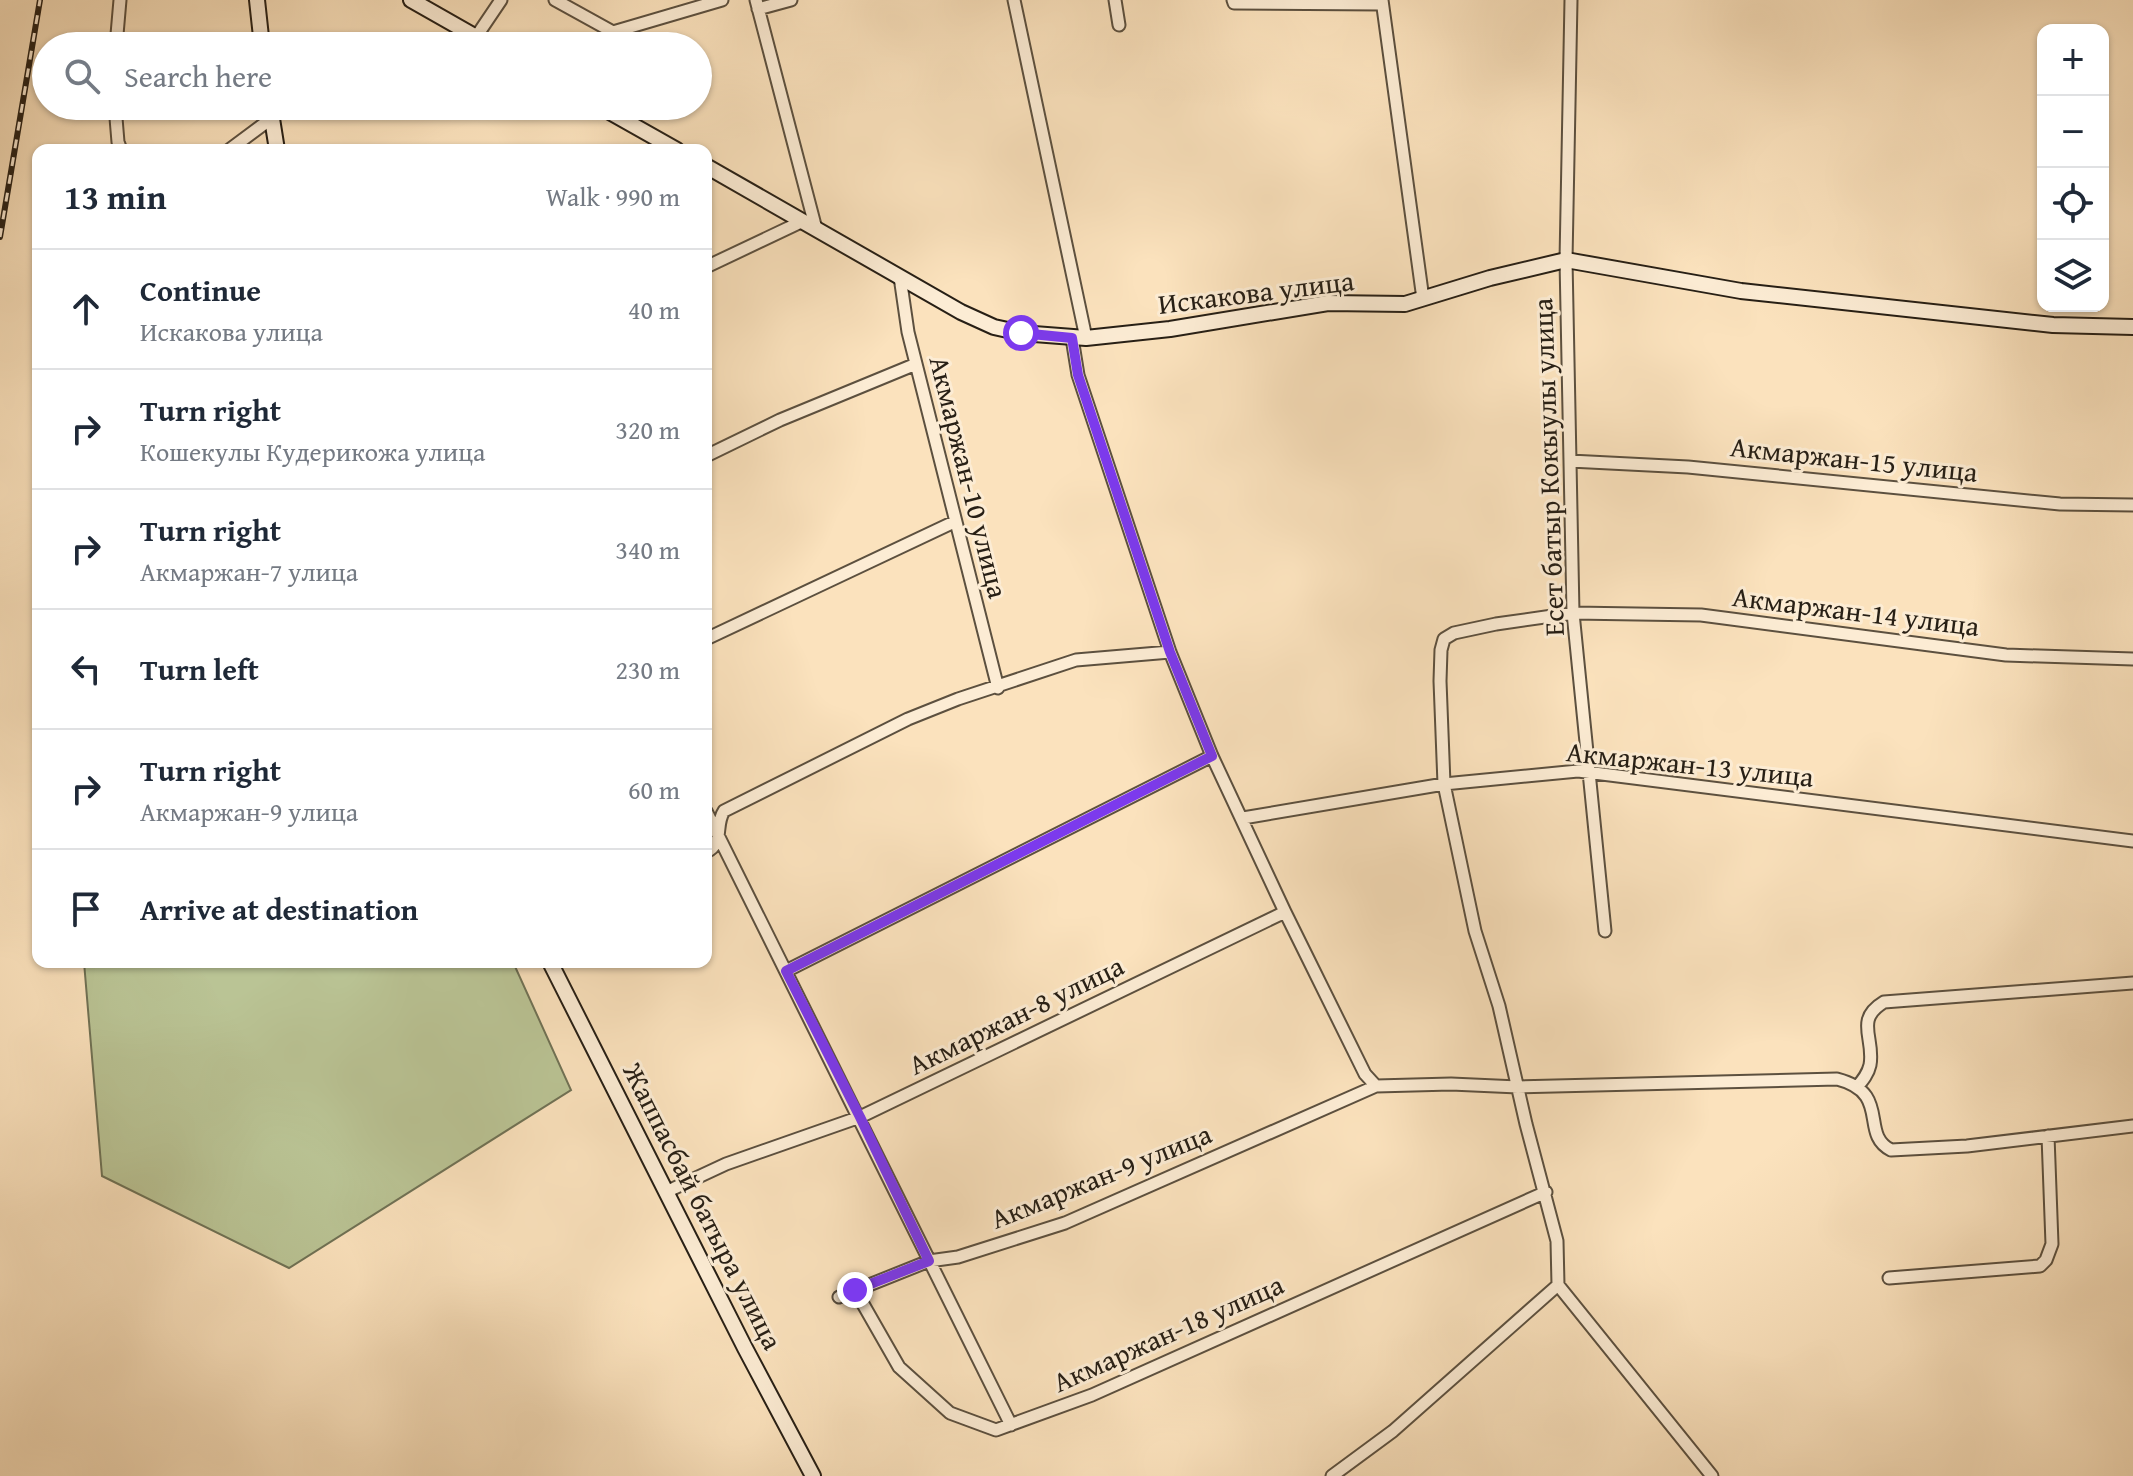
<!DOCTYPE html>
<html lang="en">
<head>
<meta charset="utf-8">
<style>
	:root { --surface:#fff; --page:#f6f6f7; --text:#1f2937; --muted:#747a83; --line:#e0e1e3 }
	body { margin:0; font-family:"Gentium Book Plus",serif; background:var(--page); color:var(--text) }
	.controls { position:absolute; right:24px; top:24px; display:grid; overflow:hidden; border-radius:16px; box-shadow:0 2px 6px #0004 }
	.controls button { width:72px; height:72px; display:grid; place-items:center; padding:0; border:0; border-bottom:2px solid var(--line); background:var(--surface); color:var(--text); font:40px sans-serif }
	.stop { position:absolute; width:24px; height:24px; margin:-18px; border:6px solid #7c3aed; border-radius:50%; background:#fff }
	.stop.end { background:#7c3aed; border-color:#fff; box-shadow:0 2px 8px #0008 }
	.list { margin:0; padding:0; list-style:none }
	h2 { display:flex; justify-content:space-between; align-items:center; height:104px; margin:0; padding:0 32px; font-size:34px }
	h2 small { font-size:26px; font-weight:400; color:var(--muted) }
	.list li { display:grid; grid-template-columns:52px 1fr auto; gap:24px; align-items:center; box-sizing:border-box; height:120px; padding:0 32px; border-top:2px solid var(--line) }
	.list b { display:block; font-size:30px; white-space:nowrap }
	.list p { margin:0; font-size:26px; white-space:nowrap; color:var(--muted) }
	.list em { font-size:26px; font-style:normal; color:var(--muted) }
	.icon { flex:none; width:44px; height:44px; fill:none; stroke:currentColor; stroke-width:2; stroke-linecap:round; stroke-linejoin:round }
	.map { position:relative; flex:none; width:2133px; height:1476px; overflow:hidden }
	.search { position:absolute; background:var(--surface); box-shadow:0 2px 6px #0004; left:32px; top:32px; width:680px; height:88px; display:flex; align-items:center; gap:20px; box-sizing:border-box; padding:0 28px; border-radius:44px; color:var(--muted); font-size:30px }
	.panel { position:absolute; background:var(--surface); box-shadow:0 2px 6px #0004; left:32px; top:144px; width:680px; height:824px; border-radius:16px }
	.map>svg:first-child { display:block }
</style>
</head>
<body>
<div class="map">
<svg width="2133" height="1476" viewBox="0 0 2133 1476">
	<rect width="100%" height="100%" fill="#fbe2bd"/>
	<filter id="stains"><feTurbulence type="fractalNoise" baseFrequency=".0025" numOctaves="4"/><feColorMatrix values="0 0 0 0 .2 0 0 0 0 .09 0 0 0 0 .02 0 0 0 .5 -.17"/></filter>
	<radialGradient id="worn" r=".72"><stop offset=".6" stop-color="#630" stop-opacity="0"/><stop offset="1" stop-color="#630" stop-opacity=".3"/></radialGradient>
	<!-- green -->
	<path fill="#bac495" stroke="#707255" stroke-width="2" d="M84 962H513L571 1090 289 1268 102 1176Z"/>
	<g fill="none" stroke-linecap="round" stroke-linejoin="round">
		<defs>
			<path id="street" d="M555 0 613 32 722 0
				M756 0 816 229
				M1014 0 1086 338
				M1115 0 1119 25
				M1233 0 1234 3 1381 4
				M1382 0 1423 299
				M1571 0 1566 260 1573 613 1605 931
				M758 9 791 0
				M476 37 501 0
				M116 46 120 0
				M115 106 118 142 121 150
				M229 150 272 118
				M706 267 803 221
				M900 277 908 332 998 688
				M1072 338 1078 375 1170 652 1212 756 1285 912 1365 1074 1376 1086
				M706 456 780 420 916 364
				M1570 461 1688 467 2060 504 2133 505
				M706 639 954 522
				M706 811 1011 1425
				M1243 818 1444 784 1578 771 2133 841
				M706 852C725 843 714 826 724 811L908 719 958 699 1076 660 1170 652
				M786 971 1212 756
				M1857 1087C1863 1080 1868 1074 1870 1065 1875 1038 1854 1020 1884 1002L2133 983
				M666 1192 726 1164 860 1117 1285 912
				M1889 1278 2040 1266 2046 1260 2052 1244 2048 1136
				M855 1290 899 1367 950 1413 996 1430 1092 1395 1546 1192
				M839 1297 929 1261 958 1257 1065 1223 1376 1086 1451 1084 1518 1087 1837 1079C1892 1093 1859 1134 1891 1150L1967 1146 2133 1126
				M1332 1476 1393 1431 1558 1285
				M1712 1476 1558 1285 1557 1241 1526 1124 1499 1006 1475 931 1444 784 1440 681 1441 650 1444 639 1454 633 1496 624 1573 613 1701 615 2006 655 2133 659"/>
			<path id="secondary" d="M257 0 262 46
				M411 0 492 46
				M270 106 277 150
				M599 106 677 150
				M706 166 961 312 994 327 1021 333 1086 338 1170 329 1328 303 1405 304 1490 278 1566 260 1741 291 2053 325 2133 327
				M550 962 745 1348 813 1476"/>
		</defs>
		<!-- street casing -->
		<use href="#street" stroke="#5c503f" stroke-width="15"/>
		<!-- secondary casing -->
		<use href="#secondary" stroke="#271f15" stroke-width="18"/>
		<!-- street -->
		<use href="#street" stroke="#fcecd4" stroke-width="11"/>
		<!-- secondary -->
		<use href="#secondary" stroke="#fcecd4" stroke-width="14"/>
		<defs>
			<path id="rail" d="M0 237 40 0"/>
		</defs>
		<!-- rail casing -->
		<use href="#rail" stroke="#271f15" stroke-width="6"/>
		<!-- rail -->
		<use href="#rail" stroke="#fcecd4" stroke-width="3" stroke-dasharray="9" stroke-linecap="butt"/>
	</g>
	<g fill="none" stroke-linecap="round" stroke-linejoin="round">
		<!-- route -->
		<path stroke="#7c3aed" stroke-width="10" d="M855 1290 929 1261 860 1117 786 971 1212 756 1170 652 1078 375 1072 338 1021 333"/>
	</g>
	<g text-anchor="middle" stroke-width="6" stroke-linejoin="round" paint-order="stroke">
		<!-- street labels -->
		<g font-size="28" fill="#271f15" stroke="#fcecd4">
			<text transform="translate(1256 292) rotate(-7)" y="10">Искакова улица</text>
			<text transform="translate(1854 459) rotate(6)" y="10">Акмаржан-15 улица</text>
			<text transform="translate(1548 467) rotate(-92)" y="10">Есет батыр Кокыулы улица</text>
			<text transform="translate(969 477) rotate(76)" y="10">Акмаржан-10 улица</text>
			<text transform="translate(1856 611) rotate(7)" y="10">Акмаржан-14 улица</text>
			<text transform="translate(1690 764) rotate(6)" y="10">Акмаржан-13 улица</text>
			<text transform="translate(1016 1015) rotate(-26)" y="10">Акмаржан-8 улица</text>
			<text transform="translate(1101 1176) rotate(-22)" y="10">Акмаржан-9 улица</text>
			<text transform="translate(703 1206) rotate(63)" y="10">Жаппасбай батыра улица</text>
			<text transform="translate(1168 1333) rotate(-24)" y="10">Акмаржан-18 улица</text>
		</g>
	</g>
	<rect width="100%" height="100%" filter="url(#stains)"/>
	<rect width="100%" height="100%" fill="url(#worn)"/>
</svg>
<div class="controls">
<button>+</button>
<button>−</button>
<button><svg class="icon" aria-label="locate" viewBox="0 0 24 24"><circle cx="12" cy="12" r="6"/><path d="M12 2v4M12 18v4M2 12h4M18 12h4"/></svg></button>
<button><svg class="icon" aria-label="layers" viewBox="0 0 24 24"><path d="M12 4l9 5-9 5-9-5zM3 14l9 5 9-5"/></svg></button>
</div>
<div class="stop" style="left:1021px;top:333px"></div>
<div class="stop end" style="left:855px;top:1290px"></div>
<div class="search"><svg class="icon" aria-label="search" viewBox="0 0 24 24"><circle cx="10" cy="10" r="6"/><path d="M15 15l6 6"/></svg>Search here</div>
<section class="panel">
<h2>13 min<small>Walk · 990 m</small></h2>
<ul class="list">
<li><svg class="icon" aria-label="ahead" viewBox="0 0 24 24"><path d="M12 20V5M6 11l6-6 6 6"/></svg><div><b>Continue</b><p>Искакова улица</p></div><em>40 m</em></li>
<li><svg class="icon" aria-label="right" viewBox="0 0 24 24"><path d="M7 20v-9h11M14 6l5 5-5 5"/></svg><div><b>Turn right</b><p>Кошекулы Кудерикожа улица</p></div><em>320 m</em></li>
<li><svg class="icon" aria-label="right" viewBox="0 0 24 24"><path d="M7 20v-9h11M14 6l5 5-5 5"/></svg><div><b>Turn right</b><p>Акмаржан-7 улица</p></div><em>340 m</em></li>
<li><svg class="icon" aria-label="left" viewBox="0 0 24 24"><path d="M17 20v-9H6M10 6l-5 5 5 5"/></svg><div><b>Turn left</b></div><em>230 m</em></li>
<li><svg class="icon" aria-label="right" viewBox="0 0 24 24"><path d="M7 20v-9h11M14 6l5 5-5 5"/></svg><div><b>Turn right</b><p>Акмаржан-9 улица</p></div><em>60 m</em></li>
<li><svg class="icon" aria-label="arrive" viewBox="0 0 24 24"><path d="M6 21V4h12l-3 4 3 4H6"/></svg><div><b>Arrive at destination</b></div></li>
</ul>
</section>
</div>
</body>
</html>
